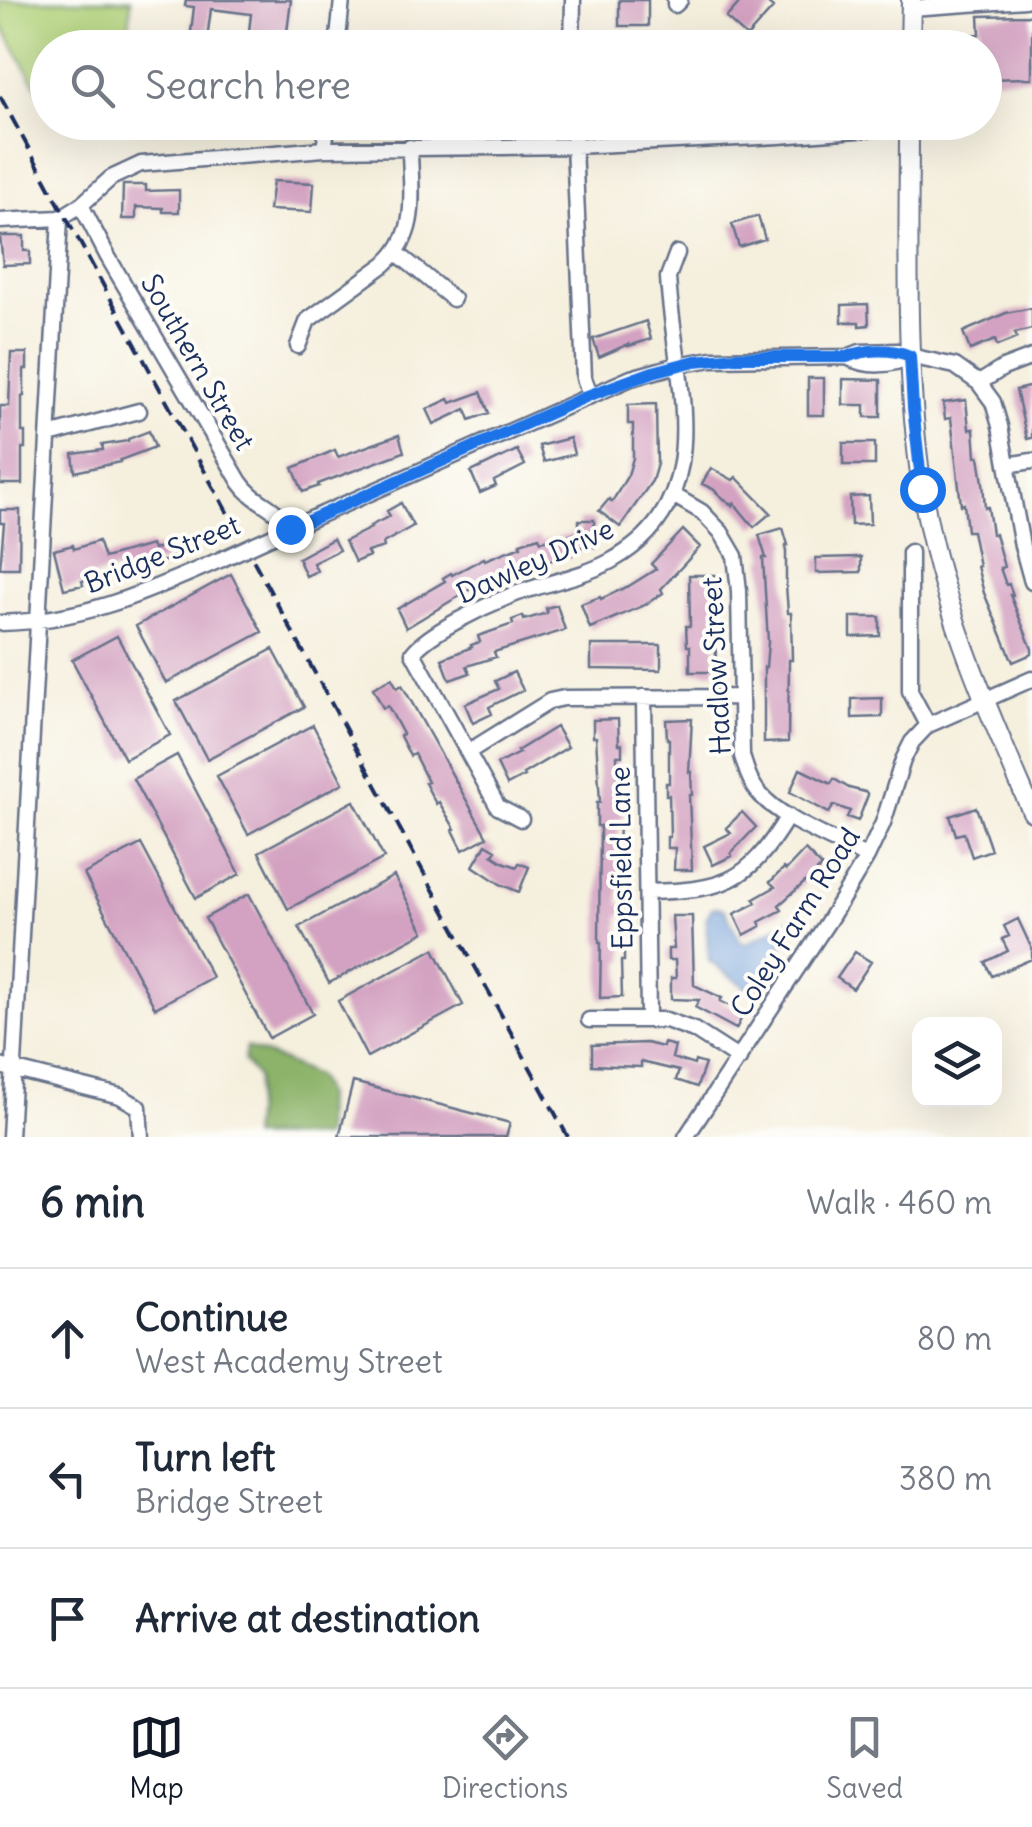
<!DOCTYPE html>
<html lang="en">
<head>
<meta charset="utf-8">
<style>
	:root { --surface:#fff; --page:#f6f6f7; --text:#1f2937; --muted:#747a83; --line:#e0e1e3; --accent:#111827 }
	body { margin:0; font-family:Delius,sans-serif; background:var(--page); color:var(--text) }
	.controls { position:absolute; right:30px; bottom:30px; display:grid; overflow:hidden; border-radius:20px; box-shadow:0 10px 40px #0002 }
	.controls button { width:90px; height:90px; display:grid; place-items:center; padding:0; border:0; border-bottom:2px solid var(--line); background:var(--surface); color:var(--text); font:50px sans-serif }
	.stop { position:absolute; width:30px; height:30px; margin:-22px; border:8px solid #1a73e8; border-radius:50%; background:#fff }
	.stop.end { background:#1a73e8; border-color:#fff; box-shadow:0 2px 10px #0008 }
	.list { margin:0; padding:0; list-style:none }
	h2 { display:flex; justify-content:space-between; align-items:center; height:130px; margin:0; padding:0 40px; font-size:42px }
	h2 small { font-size:32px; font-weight:400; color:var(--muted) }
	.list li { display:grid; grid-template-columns:65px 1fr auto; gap:30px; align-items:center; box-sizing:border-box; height:140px; padding:0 40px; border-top:2px solid var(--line) }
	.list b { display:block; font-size:38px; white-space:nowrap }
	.list p { margin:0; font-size:32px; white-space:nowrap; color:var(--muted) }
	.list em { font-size:32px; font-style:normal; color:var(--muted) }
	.icon { flex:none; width:55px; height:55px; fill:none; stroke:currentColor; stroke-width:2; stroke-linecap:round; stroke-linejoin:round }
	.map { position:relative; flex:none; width:1032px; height:1137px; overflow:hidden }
	.search { position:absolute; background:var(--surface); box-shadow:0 10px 40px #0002; left:30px; right:30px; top:30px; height:110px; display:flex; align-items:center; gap:25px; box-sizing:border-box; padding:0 35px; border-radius:55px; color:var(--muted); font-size:38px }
	.sheet { height:550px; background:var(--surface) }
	nav { display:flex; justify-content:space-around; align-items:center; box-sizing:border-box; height:140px; border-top:2px solid var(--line); background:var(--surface); font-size:28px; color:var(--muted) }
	nav a { display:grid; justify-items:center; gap:5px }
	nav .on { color:var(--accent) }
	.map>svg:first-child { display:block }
</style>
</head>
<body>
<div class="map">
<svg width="1032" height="1137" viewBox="0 0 1032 1137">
	<rect width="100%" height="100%" fill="#fdfcf7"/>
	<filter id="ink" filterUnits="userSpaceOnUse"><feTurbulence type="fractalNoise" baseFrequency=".01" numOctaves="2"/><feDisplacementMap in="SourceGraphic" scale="20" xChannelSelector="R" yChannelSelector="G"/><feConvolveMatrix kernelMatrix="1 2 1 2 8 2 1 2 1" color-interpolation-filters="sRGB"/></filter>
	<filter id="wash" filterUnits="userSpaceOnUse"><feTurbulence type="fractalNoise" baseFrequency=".0048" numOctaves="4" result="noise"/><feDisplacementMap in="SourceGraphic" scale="40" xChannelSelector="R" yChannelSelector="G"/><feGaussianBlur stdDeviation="2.25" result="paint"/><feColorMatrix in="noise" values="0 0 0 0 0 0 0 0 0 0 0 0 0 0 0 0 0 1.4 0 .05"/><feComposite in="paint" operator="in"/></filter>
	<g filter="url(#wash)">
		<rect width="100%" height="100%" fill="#f5efdd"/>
		<!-- green -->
		<path fill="#b0d179" stroke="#66806c" stroke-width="2.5" d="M0 0H131L128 47H105L98 40 89 47 48 48 47 86 40 93 0 22Z"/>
		<!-- forest -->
		<path fill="#8cb369" stroke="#547164" stroke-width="2.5" d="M246 1047 283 1061 317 1077 325 1095 324 1137H251L257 1078 244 1061Z"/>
		<!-- water -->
		<path fill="#72a0db" stroke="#46689c" stroke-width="2.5" d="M718 907 725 910 741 942 747 943 792 919 798 920 755 990 747 988 709 961 706 919 712 908Z"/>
		<g id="blocks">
			<!-- building -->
			<path fill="#d3a1c1" d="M186 0H291L285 48H247L251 14 211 9 207 39 227 41V48H189L194 7 185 6Z
				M619 0H648V26H619Z
				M742 0H764L773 8 747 37 726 18Z
				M1032 15V78L984 79V48H969V35L980 34 979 16Z
				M273 181 314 183 312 212 269 210Z
				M123 185H146V191L179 190V212H163V208L136 207V219H122Z
				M758 216 765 239 739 247 732 224Z
				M0 236H24V251H30V264L3 265Z
				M868 304 869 325 859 326V322H842V305Z
				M1032 308V329L1015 333 1017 338 997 346 995 340 970 350 963 332 1006 313Z
				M646 321 651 339 629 346V344L599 357 593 339Z
				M11 353H27V369H24V396H22V432H25V448H22V484H0V406H9Z
				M808 378H824V415H808Z
				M843 379 881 380V417H865V405H843Z
				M1032 386V438L1027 439 1016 390Z
				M481 392 489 413 470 420 466 409 434 424 427 409 449 399 451 403Z
				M966 400 969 429H974L976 456H979L983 483 985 508 988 507 992 534H995L1004 567 1000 568 1006 585 1009 584 1013 595H1010L1032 649V654L1013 662 984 593 977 566H979L972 531H967L964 504 961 505 951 418 945 419 943 403Z
				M656 404 657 464 652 481 620 527 599 511 609 499 612 502 628 475 633 458V424H628V405Z
				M149 431 155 447 120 460V462L75 472 73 454 103 450 102 445 128 441V439Z
				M399 435 404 452 318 484 319 486 303 492 293 468 335 450 338 457Z
				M570 438 574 454 544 462 539 446Z
				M843 443H875V465H843Z
				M517 450 525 465 494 481 496 486 480 493 471 472Z
				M711 468 733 480 736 477 771 513 754 527 734 503 732 506 713 489 702 484Z
				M869 496 870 524 851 525 850 497Z
				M401 503 413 526 383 543 384 547 367 552 369 556 355 562 345 541 371 528 370 526 390 516 387 511Z
				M0 510H20L19 568H0L4 523H0Z
				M579 520H594L595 547H571L572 555 520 568 469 590 406 628 397 609 445 581 443 578 451 573 452 575 484 558 485 560 521 546 520 543 539 537 541 541 579 533Z
				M783 528 788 545H786V585L788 613H791L792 660H789L788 742 764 743V667H766L768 642 763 558H766L759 535Z
				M683 530 700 547 661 589 663 593 643 606 590 628 581 604 600 597 601 599 629 586 656 569 651 564Z
				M333 539 339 550 313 563 317 571 306 576 298 558Z
				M98 541 104 558 151 545 153 550 168 544 173 558 118 577 115 570 82 581 83 585 64 589 54 550 73 545 74 549Z
				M861 557V572L816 573V558Z
				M231 574 262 632 166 683 136 626Z
				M689 575H715L716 672H690V646H687L686 626H690Z
				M557 605 565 630 494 652 496 657 467 666 470 673 450 680 442 659 472 647 471 645 480 642 478 636 513 624 512 620 523 616 524 620 547 613 546 608Z
				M851 617H880V636L851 637Z
				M117 636 170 735 125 759 72 660Z
				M591 645H661V670L591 669Z
				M273 649 304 707 207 759 176 701Z
				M514 672 523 690 489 707 492 714 473 723 465 704 499 689 495 681Z
				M392 678 397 688 402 685 487 837 463 850 453 830 455 829 439 802 436 804 425 783 428 782 414 754 410 756 400 736 403 734 388 706 383 708 373 688Z
				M882 698V717L852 718V699Z
				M618 719 619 744H622V756H617L618 786H622L623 794V826H619L618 844H623V855H619V875H623L624 886H619V904H624V915H619V932H624V961H621L622 997 600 998 601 943H599L600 826H597V802H600L596 737H593V720Z
				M692 719 689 772H691L692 795H689L692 870H674L675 848H667V837H670L669 795H666V783H669V739H667L666 720Z
				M313 725 343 783 248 834 217 776Z
				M556 727 568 747 523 774 524 776 507 785 497 764 519 753 517 751Z
				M177 755 240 874 196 898 133 779Z
				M800 769 831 784 834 779 849 788 865 792 868 795 858 821 847 817 850 811 834 805 829 813 790 792Z
				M354 801 384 858 288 909 259 852Z
				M976 807 991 850 972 857 964 833 956 835 950 816Z
				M742 812 756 827 731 853 732 856 713 865 704 846 731 833 726 828Z
				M141 844 212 977 155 1008 84 874Z
				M486 844 496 850 492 855 503 862 517 867 519 863 529 867 519 892 500 884 473 866Z
				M805 850 822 867 779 905 782 910 759 922 761 926 744 935 734 914 756 903 754 899 775 887 770 882 784 868 786 870Z
				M394 876 424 932 329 983 299 927Z
				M249 894 313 1014 269 1038 205 918Z
				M672 916H692L694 985 722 998 720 1001 744 1013 736 1029 695 1007 699 1000 671 999V978H676L675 960H668V949H674Z
				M1018 919 1032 949V959L992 976 985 962 1008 951 1002 939 1009 936 1004 926Z
				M434 949 463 1005 367 1057 338 1001Z
				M855 952 871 962 853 989 837 978Z
				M646 1043 663 1047 664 1043 675 1046 672 1058 694 1065 695 1061 705 1064 697 1087 676 1080 679 1071 641 1062V1067L592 1065V1045Z
				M353 1082 510 1123 506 1137H339Z"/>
		</g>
	</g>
	<g filter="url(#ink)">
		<use href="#blocks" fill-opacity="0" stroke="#67728a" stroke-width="2.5"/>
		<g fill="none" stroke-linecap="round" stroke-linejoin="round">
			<defs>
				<path id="minor" d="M675 0V5L680 0
					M911 8 1025 0
					M337 48 342 0
					M572 48 573 0
					M573 122 584 378 590 395
					M324 149 328 122
					M81 205 108 257 240 482C256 505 275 504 290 529
					M0 221 60 218 81 205 111 178 141 164 324 149 574 146 779 136 909 126
					M397 253 453 299
					M298 346 308 320 385 264C421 232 410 190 410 147
					M847 357C866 367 892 367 910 356
					M979 383 1003 368 1032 357
					M49 435 139 411
					M1007 465 1032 461
					M673 495 702 512 721 532 735 556 739 591 742 756C746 769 750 782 758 792 782 821 834 839 867 857
					M277 534 631 378 677 365 712 359 847 357 860 352 898 351 910 356 955 366 979 383 993 402 1000 426 1022 546 1032 582
					M910 552V691L928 725
					M0 623C85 621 146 592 222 559
					M644 697 648 1018
					M468 752 550 701 564 698 740 697
					M521 819 498 807 413 653C429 632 485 606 510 596 543 583 580 578 611 561 723 499 673 377 668 277L677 253
					M647 892C724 890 747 884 788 816
					M589 1020H666L694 1030 739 1059
					M0 1066 120 1096 139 1107 141 1137
					M10 1137 60 218
					M686 1137 831 917 867 857 883 823 903 760 912 742 928 725 1032 679"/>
				<path id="major" d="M910 48 911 0
					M909 122C909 244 904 368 922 488 939 601 987 708 1032 812"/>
			</defs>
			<!-- minor casing -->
			<use href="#minor" stroke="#67728a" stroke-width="19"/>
			<!-- major casing -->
			<use href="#major" stroke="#67728a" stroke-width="22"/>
			<!-- minor -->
			<use href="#minor" stroke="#fff" stroke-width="14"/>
			<!-- major -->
			<use href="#major" stroke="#fff" stroke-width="18"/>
			<!-- rail -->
			<path stroke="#1b2f5e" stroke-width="4" stroke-dasharray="15 8" stroke-linecap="butt" d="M0 96 568 1137"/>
			<defs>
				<path id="minor-bridge" d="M222 559 277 534"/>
			</defs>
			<!-- minor-bridge casing -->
			<use href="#minor-bridge" stroke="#67728a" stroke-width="19" stroke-linecap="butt"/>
			<!-- minor-bridge -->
			<use href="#minor-bridge" stroke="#fff" stroke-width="14"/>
		</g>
	</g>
	<g fill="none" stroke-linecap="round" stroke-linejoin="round" filter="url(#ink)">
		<!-- route -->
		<path stroke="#1a73e8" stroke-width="12" d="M290 529 590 395 653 372 695 361 738 357H847C866 349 891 348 910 356L913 408 922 489"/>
	</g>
	<g text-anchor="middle" stroke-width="8" stroke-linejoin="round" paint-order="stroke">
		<!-- street labels -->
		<g font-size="28" fill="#1b2f5e" stroke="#fdfcf7">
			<text transform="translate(198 362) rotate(60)" y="10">Southern Street</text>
			<text transform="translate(162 554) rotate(-22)" y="10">Bridge Street</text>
			<text transform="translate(535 561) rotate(-24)" y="10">Dawley Drive</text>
			<text transform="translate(716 666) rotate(-93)" y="10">Hadlow Street</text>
			<text transform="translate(621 858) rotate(-91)" y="10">Eppsfield Lane</text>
			<text transform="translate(795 922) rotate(-58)" y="10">Coley Farm Road</text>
		</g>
	</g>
</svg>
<div class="controls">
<button><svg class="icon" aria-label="layers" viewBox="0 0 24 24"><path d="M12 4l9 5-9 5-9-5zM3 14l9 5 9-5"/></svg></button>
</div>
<div class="stop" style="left:922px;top:489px"></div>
<div class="stop end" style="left:290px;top:529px"></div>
<div class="search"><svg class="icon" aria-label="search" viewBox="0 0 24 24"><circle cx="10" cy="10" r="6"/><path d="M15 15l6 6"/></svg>Search here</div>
</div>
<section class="sheet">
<h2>6 min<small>Walk · 460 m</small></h2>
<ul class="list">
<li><svg class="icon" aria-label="ahead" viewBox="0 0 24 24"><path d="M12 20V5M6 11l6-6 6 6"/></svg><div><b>Continue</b><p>West Academy Street</p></div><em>80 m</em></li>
<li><svg class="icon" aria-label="left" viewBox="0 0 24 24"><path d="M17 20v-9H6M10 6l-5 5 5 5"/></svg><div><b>Turn left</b><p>Bridge Street</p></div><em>380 m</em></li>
<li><svg class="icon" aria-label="arrive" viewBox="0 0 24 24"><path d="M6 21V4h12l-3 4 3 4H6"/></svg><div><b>Arrive at destination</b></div></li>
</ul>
</section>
<nav>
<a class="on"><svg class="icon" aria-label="map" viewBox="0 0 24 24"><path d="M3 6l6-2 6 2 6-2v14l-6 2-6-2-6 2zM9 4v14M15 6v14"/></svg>Map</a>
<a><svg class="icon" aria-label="directions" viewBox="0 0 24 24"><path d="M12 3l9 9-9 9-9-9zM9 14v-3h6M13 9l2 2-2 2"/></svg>Directions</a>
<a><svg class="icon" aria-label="saved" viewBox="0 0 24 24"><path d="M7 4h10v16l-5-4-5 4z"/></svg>Saved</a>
</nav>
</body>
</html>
